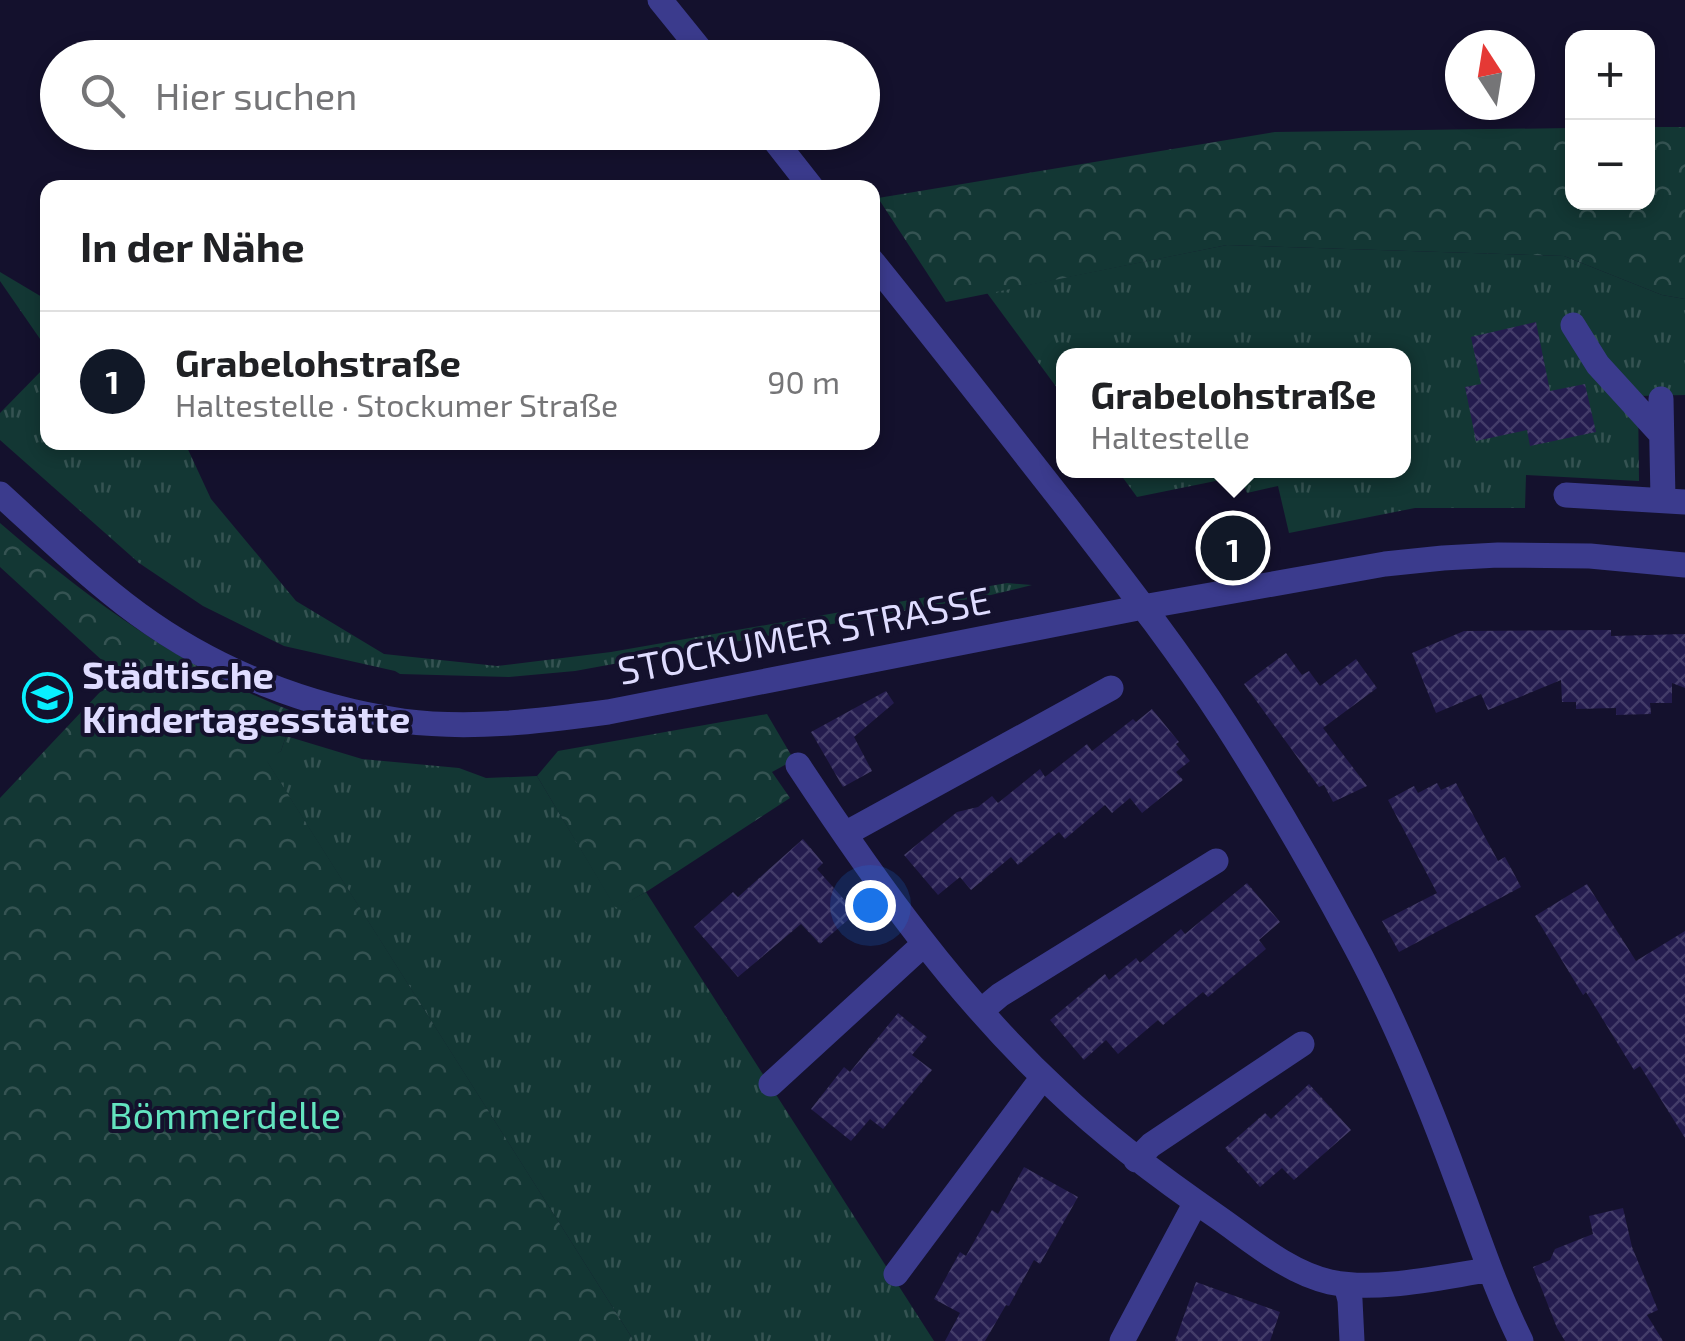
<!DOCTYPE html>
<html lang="de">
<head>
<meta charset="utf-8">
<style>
	:root { --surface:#fff; --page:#f2f2f2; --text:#202124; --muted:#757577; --line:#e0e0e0; --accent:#111827 }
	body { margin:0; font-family:"Exo 2",sans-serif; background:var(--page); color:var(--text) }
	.controls { position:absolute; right:30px; top:30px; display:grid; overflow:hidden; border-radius:20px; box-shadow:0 5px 15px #0003 }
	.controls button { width:90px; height:90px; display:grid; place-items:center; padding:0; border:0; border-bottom:2px solid var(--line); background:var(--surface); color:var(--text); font:50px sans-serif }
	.compass { position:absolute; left:1445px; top:30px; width:90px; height:90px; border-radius:50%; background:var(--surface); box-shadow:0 5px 15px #0003; rotate:348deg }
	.you { position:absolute; left:870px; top:905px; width:35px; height:35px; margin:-25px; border:8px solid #fff; border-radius:50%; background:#1a73e8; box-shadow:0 0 0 15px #1a73e833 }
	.badge { display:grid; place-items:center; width:65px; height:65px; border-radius:50%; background:var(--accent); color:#fff; font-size:32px; font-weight:700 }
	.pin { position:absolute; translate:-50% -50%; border:5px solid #fff; box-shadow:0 2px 10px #0006 }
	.popup { position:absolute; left:1056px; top:348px; width:355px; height:130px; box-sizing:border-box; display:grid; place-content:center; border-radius:20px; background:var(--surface); filter:drop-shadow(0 2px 8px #0005); font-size:32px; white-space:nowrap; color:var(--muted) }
	.popup b { font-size:38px; color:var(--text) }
	.popup::after { content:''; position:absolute; left:50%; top:100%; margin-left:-20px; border:20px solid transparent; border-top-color:var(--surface) }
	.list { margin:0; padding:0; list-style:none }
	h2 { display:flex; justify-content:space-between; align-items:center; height:130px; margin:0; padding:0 40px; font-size:42px }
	h2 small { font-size:32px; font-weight:400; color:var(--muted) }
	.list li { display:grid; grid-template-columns:65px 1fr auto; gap:30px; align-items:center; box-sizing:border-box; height:140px; padding:0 40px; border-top:2px solid var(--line) }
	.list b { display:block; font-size:38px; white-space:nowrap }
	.list p { margin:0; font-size:32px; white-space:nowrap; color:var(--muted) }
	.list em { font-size:32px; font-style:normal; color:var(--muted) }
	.icon { flex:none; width:55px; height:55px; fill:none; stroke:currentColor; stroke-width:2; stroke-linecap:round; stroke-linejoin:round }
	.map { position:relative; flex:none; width:1685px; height:1341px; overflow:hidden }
	.search { position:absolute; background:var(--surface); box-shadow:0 5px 15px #0003; left:40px; top:40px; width:840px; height:110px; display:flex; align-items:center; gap:25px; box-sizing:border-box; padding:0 35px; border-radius:55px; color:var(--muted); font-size:38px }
	.panel { position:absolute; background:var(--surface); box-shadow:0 5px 15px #0003; left:40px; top:180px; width:840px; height:270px; border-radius:20px }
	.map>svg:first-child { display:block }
</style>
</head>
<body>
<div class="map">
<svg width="1685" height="1341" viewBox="0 0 1685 1341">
	<defs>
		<pattern id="grass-tufts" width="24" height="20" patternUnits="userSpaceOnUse" patternTransform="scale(2.5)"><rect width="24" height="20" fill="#133734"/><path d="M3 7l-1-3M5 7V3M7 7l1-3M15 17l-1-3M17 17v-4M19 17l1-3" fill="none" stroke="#355352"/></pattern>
		<pattern id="forest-crowns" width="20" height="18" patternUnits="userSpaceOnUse" patternTransform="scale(2.5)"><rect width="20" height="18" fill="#133734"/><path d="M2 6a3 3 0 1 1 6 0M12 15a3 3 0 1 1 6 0" fill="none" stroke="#355352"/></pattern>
		<pattern id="building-cross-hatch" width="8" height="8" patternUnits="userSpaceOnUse" patternTransform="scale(2.5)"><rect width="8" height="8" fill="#241c4e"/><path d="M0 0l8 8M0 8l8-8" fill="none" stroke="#433c69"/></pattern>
	</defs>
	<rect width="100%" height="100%" fill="#14112d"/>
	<!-- grass -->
	<path fill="url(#grass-tufts)" d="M1227 245 1564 256 1662 295 1685 299V395L1638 396 1639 481 1526 475 1525 508H1415L1289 533 1278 486 1247 493 1240 476 1137 497 1118 471 1403 470V356H1063V396L987 293Z
		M0 272 47 300V349L0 281Z
		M47 365 48 442 185 443 211 499 296 601 384 654 497 666 611 652 1007 583 1032 585 991 595 575 671 509 677 400 674 395 671 284 646 203 606 139 563 0 440V413Z
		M286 736 362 759 459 768 486 778 537 776 616 908 646 892 934 1341H634L266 760 281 751Z"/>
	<!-- forest -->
	<path fill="url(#forest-crowns)" d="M1648 127H1685V299L1662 295 1564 256 1227 245 946 302 878 198 1275 132 1572 128V202H1648Z
		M0 523C88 599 185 670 294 712L281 751 267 761 634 1341H0V798L117 674 0 567Z
		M767 714 794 760 772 772 790 798 646 892 616 909 537 776 558 751Z"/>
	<!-- building -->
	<path fill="url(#building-cross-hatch)" d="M1536 322 1550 391 1585 384 1596 432 1530 446 1527 430 1476 441 1465 387 1481 384 1471 337Z
		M1611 630V636L1685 634V688L1672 683V703H1650L1651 714 1616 715V708L1576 709V702H1562L1561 680 1488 710 1481 694 1436 713 1412 653 1464 631Z
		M1286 653 1302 675 1309 671 1320 686 1356 659 1377 688 1323 728 1367 786 1333 802 1324 785 1319 787 1244 684Z
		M886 691 894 703 854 737 872 771 843 787 811 732Z
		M1152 709 1179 742 1176 744 1190 761 1176 772 1183 780 1142 813 1130 798 1112 813 1105 805 1065 839 1059 832 1018 865 1011 857 971 890 960 877 938 895 904 855 957 812 978 807 992 796 998 803 1040 769 1045 777 1087 744 1092 751 1133 719 1136 722Z
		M1437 783 1441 790 1456 783 1498 861 1505 857 1521 887 1399 952 1382 921 1437 893 1388 800 1414 786 1418 793Z
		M803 839 823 863 817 869 856 913 820 944 801 924 738 977 694 927 733 892 738 897Z
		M1247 883 1280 922 1259 940 1266 949 1208 997 1203 992 1163 1025 1158 1020 1118 1054 1106 1040 1084 1060 1050 1020 1105 974 1109 980 1136 958 1140 963 1181 929 1185 934Z
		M1587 884 1636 961 1685 931V1138L1640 1066 1634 1070 1586 992 1583 995 1535 916Z
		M898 1013 927 1037 912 1055 932 1070 883 1129 870 1119 851 1141 811 1109 844 1067 850 1072Z
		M1309 1084 1351 1130 1294 1180 1282 1168 1260 1187 1225 1148 1265 1113 1271 1119Z
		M1024 1167 1078 1197 1040 1264 1034 1260 1009 1306 1006 1305 985 1341H945L960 1313 934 1299 960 1252 966 1256 992 1210 998 1214Z
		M1623 1208 1632 1247 1658 1310 1647 1315 1663 1341H1565L1557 1328 1533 1267 1550 1260 1555 1249 1593 1234 1589 1216Z
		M1196 1282 1280 1312 1270 1341H1175Z"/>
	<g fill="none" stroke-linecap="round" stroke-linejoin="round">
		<!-- minor -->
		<path stroke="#3b3b8d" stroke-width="25" d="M660 0 707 58
			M768 132 812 188
			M872 261C939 344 1004 427 1069 510 1123 580 1177 649 1225 723 1270 793 1312 865 1351 938 1393 1015 1427 1098 1457 1180 1478 1235 1495 1289 1521 1341
			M1573 325 1598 365 1661 434
			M1661 399 1663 499
			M0 494C45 535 89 578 138 614 216 671 308 707 403 721 471 730 541 721 608 712L1143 607 1385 564 1443 558 1498 555 1590 556 1685 565
			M1566 495 1685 502
			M798 765C874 880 956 996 1058 1091 1108 1139 1162 1179 1219 1218 1252 1241 1289 1273 1330 1282 1377 1292 1441 1277 1488 1270
			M845 834 1111 688
			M982 1010 1000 995 1216 861
			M771 1084 924 944
			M1136 1160 1151 1145 1302 1044
			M896 1274 1043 1077
			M1346 1285 1350 1300 1352 1341
			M1122 1341 1196 1202"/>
	</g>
	<!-- icons -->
	<defs>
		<symbol id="school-ring" viewBox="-11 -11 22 22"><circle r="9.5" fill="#14112d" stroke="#08f0ff" stroke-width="1.5"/><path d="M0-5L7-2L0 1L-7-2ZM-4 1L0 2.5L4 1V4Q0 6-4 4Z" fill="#08f0ff"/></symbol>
	</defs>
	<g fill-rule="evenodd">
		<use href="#school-ring" x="20" y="670" width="55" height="55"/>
	</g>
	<g text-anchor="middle" stroke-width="8" stroke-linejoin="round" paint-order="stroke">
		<!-- street labels -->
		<g font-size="38" fill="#dfdcff" stroke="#14112d">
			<text transform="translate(804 636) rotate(-11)" y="13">STOCKUMER STRASSE</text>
		</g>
		<!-- poi labels -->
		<g font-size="38" font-weight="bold" fill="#dfdcff" stroke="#14112d" text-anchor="start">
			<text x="82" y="689">Städtische<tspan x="82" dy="44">Kindertagesstätte</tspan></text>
		</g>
		<!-- park labels -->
		<g font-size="38" fill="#63e4bf" stroke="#14112d">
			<text x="225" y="1129">Bömmerdelle</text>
		</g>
	</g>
</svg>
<div class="controls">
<button>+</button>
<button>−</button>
</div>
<svg class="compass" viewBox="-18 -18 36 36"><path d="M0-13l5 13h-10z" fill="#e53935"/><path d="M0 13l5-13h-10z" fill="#757577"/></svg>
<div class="you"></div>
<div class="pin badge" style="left:1233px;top:548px">1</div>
<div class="popup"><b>Grabelohstraße</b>Haltestelle</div>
<div class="search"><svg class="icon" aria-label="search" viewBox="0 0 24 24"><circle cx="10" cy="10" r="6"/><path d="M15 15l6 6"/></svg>Hier suchen</div>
<section class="panel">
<h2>In der Nähe<small></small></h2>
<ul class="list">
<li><span class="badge">1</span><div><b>Grabelohstraße</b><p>Haltestelle · Stockumer Straße</p></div><em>90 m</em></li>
</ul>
</section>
</div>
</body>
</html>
